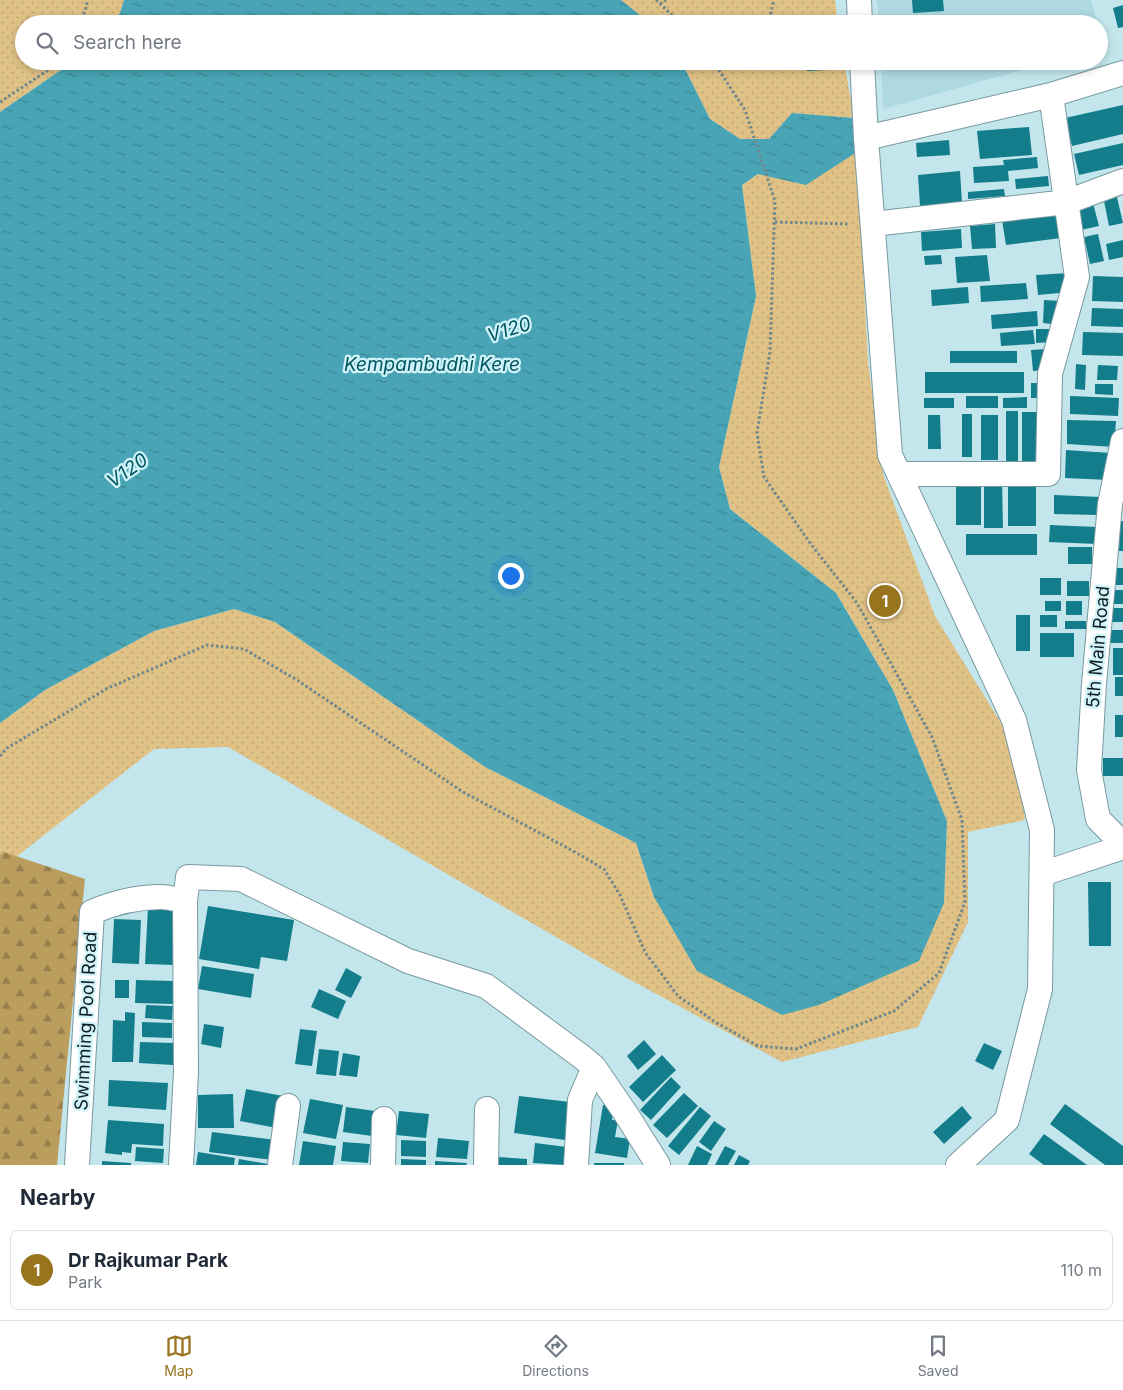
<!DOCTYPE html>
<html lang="en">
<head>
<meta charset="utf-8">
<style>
	:root { --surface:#fff; --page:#f6f6f7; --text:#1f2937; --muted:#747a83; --line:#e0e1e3; --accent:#97741d }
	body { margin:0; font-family:Inter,sans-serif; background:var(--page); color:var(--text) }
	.you { position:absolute; left:510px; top:575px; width:18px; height:18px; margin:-12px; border:4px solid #fff; border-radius:50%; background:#1a73e8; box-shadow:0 0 0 8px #1a73e833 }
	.badge { display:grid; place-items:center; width:32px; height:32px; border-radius:50%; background:var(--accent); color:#fff; font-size:16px; font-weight:700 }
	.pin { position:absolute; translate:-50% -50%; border:2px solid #fff; box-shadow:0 1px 5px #0006 }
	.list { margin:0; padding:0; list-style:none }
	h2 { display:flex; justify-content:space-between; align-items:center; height:65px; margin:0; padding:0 20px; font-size:21px }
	h2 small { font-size:16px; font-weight:400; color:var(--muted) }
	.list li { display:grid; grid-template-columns:32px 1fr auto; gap:15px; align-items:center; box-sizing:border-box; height:80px; margin:0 10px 10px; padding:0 10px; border:1px solid var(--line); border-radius:8px }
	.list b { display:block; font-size:19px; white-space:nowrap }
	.list p { margin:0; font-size:16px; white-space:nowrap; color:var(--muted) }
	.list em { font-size:16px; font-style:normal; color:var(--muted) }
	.icon { flex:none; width:28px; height:28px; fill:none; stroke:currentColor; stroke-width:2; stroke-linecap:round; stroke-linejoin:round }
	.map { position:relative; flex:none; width:1123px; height:1165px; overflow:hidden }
	.search { position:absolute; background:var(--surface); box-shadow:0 2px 8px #0003; left:15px; right:15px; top:15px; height:55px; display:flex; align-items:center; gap:12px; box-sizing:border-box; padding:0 18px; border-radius:28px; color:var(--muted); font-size:19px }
	.sheet { height:155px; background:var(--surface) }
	nav { display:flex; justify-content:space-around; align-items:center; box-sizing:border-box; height:70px; border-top:1px solid var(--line); background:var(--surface); font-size:14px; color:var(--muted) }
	nav a { display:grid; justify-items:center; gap:2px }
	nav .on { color:var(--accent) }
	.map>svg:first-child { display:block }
</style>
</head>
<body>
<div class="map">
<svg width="1123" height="1165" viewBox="0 0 1123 1165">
	<defs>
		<pattern id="grass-dots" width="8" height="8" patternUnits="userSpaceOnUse" patternTransform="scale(1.25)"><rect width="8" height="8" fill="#e0c286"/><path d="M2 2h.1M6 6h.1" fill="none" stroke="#bfa673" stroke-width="1.8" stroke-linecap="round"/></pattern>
		<pattern id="forest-firs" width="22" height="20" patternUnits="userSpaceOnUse" patternTransform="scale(1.25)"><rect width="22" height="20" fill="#bb9d5e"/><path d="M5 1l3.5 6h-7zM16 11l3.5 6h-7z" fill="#977f4d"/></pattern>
		<pattern id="water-ripples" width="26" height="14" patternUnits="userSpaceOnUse" patternTransform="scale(1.25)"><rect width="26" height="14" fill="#49a5b5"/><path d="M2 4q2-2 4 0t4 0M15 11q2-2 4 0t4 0" fill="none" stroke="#3b8693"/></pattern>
	</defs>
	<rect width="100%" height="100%" fill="#c3e6ed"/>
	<!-- built -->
	<path fill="#aed9e1" d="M877 0H1091L1098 24H879Z
		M881 61H1054L883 109Z"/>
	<!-- grass -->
	<path fill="url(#grass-dots)" d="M0 0H124L120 13 111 24H24V61H74L0 112Z
		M621 0H835L838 24H651Z
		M681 61H844L854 118 792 113 769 139H740L710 119Z
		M857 152 868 362 883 474 935 616 1014 744 1025 820 968 832V922L918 1027 782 1062 625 977 228 747 154 749 2 868 0 873V723L45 690 154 631 234 609 275 622 485 767 636 843 654 897 944 903 947 821 893 690 836 593 730 509 719 467 756 296 742 185 758 174 806 184Z"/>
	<!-- forest -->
	<path fill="url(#forest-firs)" d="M4 852 85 879 57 1165H0V855Z"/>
	<!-- water -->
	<path fill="url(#water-ripples)" d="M124 0H621L651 24H111L120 13Z
		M74 61H681L710 119 740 139H769L792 113 854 118 857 152 806 185 758 174 742 185 756 296 719 467 730 509 836 593 893 690 947 821 944 903 919 961 819 1005 782 1015 697 971 654 897 636 843 485 767 275 622 234 609 154 631 45 690 0 723V112Z"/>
	<!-- building -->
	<path fill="#137d8c" d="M912 0H943L944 11 913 13Z
		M1123 5V27L1118 28 1113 8Z
		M807 61H827V70L807 71Z
		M1123 105V134L1072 146 1065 118Z
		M1029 127 1032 155 980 159 977 131Z
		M949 140 950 155 917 157 916 143Z
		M1123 143V165L1079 175 1074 154Z
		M1037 157 1038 168 1008 171 1009 181 974 183 973 167 1004 165 1003 160Z
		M960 171 962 203 920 206 918 175Z
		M1048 176 1049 186 1016 189 1015 179Z
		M1004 189 1005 196 968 199V192Z
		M1116 193 1123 223 1109 226 1103 196Z
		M1093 203 1099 226 1081 230 1076 207Z
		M1058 213 1061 238 1006 245 1002 220Z
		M995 224 996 248 972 249 970 226Z
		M961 229 962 248 922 251 921 232Z
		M1098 234 1104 261 1090 264 1084 237Z
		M1123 240V257L1109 260 1106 244Z
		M941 255 942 264 925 265 924 256Z
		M987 255 990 281 957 283 955 257Z
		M1069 273 1070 292 1038 295 1036 275Z
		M1093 276 1123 277V302L1092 301Z
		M1026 283 1028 299 981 302 980 286Z
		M968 287 969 303 932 306 931 290Z
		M1044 300 1062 301 1060 325 1043 323Z
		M1092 308 1123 309V327L1091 326Z
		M1037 311 1038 326 992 329 991 315Z
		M1036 329H1054L1055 342 1036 343Z
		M1033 330 1035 344 1001 346 1000 333Z
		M1083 332 1123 333V356L1082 355Z
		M1046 349 1048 370 1033 371 1031 350Z
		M950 351H1017V363H950Z
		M1076 364 1086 365 1085 390 1075 389Z
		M1098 365 1118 366 1117 380H1097Z
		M925 372H1024V393H925Z
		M1031 383H1045V398H1031Z
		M1095 384H1113V395L1095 394Z
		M966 396H998V408H966Z
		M1070 396 1119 398 1118 416 1070 414Z
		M1027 397V408H1003V398Z
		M924 398H954V408H924Z
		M1006 411H1018V463H1006Z
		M1022 412H1039V463H1022Z
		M962 414H972V457H962Z
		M928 415H940L941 449H928Z
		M981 415H998V460H981Z
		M1067 420 1116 421 1114 447 1067 444Z
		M1066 450 1111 453 1109 480 1065 478Z
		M956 477H981V525H956Z
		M984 480H1002L1003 528H984Z
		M1008 482H1036V526H1008Z
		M1054 495 1101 497 1100 515 1054 514Z
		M1120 521H1123V551H1119Z
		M1050 525 1097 527V544L1049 542Z
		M966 534H1037V555H966Z
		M1068 547H1092V564H1068Z
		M1115 568H1123V585H1116Z
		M1040 578H1061V595H1040Z
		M1067 581H1089V596H1067Z
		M1112 590H1123V604H1112Z
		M1045 601H1061V611H1045Z
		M1066 601H1082V615H1066Z
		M1112 608H1123V622H1112Z
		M1016 615H1030V651H1016Z
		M1040 615H1057V627H1040Z
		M1065 621H1086V629H1065Z
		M1110 630H1123V643H1110Z
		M1040 633H1074V657H1040Z
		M1113 648H1123V675H1113Z
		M1115 677H1123V696H1115Z
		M1115 715H1123V737H1115Z
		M1103 758H1123V776H1103Z
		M1088 882H1111V946H1089Z
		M208 906 294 920 287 961 261 957 259 969 199 959Z
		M148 907 177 909 175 965 145 964Z
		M114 919 141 920 139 964 112 963Z
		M202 966 254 974 251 998 198 989Z
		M346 968 362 977 351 998 335 990Z
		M115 980H129V998H115Z
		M136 980 174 981 173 1004 135 1003Z
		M319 989 346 1001 338 1019 311 1007Z
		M146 1005 173 1006 172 1020 145 1018Z
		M125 1012 135 1013 133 1062H112L113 1020 125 1021Z
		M142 1022 172 1023V1038L142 1037Z
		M204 1024 224 1027 221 1048 201 1044Z
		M300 1029 317 1031 312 1066 295 1064Z
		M644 1040 656 1054 638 1070 627 1056Z
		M140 1042 174 1043 173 1065 139 1063Z
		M984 1043 1002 1051 993 1070 975 1061Z
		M319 1049 339 1051 336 1076 316 1074Z
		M343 1053 360 1056 357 1077 339 1075Z
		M662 1055 676 1070 643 1102 629 1087Z
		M671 1077 681 1087 651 1120 640 1110Z
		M109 1080 168 1083 166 1110 108 1106Z
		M246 1089 283 1096 277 1128 240 1121Z
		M684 1093 698 1106 667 1138 653 1125Z
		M233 1094 234 1128H198V1095Z
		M519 1096 570 1102 565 1140 514 1133Z
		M310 1099 343 1105 336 1139 303 1133Z
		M1065 1104 1123 1146V1165H1105L1050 1124Z
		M603 1105 614 1106 612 1120H618L615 1137 630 1139 627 1158 595 1153Z
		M962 1106 972 1118 944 1144 933 1132Z
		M346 1107 375 1111 372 1136 343 1132Z
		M700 1107 711 1116 679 1155 668 1146Z
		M399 1111 429 1114 426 1138 396 1135Z
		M108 1120 164 1124 163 1146 132 1144 131 1153 122 1152V1155L105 1153Z
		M714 1121 726 1129 711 1151 699 1142Z
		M212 1132 276 1140 273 1160 209 1152Z
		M1044 1134 1087 1165H1044L1029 1154Z
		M438 1138 469 1141 467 1159 436 1157Z
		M401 1140 426 1141V1157L401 1156Z
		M303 1141 336 1146 333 1165H299Z
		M343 1142 370 1144 368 1163 341 1161Z
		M535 1143 567 1147 565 1165 533 1163Z
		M697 1146 712 1154 707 1165H688Z
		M725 1146 736 1151 728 1165H715Z
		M136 1147 164 1149 163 1163 135 1161Z
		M198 1152 235 1158 234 1165H196Z
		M739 1155 750 1161 748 1165H734Z
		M497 1157 527 1159V1165H496Z
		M239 1159 268 1164V1165H238Z
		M401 1159 426 1160V1165H401Z
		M102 1161 131 1163V1165H102Z
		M435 1161 467 1163 466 1165H435Z
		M594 1163H624V1165H594Z"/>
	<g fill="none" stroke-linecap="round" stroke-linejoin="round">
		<defs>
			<path id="minor" d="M859 0 860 24
				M862 61 866 138 890 455 1014 720 1042 830 1040 989 1007 1120 958 1165
				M866 138 1051 95 1123 73
				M873 224 1067 202 1123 181
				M1123 441 1110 504 1094 684 1089 770 1098 819 1123 844
				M899 474H1048L1050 374 1077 277 1051 95
				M1042 874 1123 847
				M594 1067 626 1114 658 1165
				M77 1165 92 912C113 903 139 897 161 897 169 897 177 900 185 901
				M181 1165 186 1072 185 901 188 877 241 879 408 961 486 986 582 1057 594 1067 580 1100 576 1165
				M280 1165 288 1106
				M383 1165 384 1119
				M486 1165 487 1109"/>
		</defs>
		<!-- minor casing -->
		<use href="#minor" stroke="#78999f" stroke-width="26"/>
		<!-- path -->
		<path stroke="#6f888d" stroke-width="3" stroke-dasharray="2.5 2.5" stroke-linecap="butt" d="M656 0 681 24
			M660 4 666 0
			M81 24 88 0
			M768 24 774 0
			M0 102 47 71 55 61
			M775 222 849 224
			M0 756 7 748 108 688 207 645 244 649 297 680 463 792 575 852 604 869 620 895 645 952 678 996 717 1023 758 1046 796 1049 894 1011 939 973 965 902 962 820 932 737 857 603 810 543 764 477 757 433 770 352 775 201 745 110 713 61"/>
		<!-- minor -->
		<use href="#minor" stroke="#fff" stroke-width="24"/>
	</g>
	<g text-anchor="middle" stroke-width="4.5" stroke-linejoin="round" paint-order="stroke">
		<!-- street labels -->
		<g font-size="18" fill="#101d20" stroke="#d0f3fa">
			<text transform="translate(1098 647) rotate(-85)" y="6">5th Main Road</text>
			<text transform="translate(86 1021) rotate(-87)" y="6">Swimming Pool Road</text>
		</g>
		<!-- water labels -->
		<g font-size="19" font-style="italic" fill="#015662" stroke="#d0f3fa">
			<text transform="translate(509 329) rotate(-17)" y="7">V120</text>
			<text x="432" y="371">Kempambudhi Kere</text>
			<text transform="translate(127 470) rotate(-35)" y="7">V120</text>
		</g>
	</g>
</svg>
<div class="you"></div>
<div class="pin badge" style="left:885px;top:601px">1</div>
<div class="search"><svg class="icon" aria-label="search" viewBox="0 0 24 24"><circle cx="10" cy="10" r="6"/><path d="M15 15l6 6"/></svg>Search here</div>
</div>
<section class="sheet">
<h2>Nearby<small></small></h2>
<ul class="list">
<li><span class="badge">1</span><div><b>Dr Rajkumar Park</b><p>Park</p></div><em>110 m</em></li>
</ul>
</section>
<nav>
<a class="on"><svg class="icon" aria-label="map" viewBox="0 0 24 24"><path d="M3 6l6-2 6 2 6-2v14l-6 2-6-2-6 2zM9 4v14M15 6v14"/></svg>Map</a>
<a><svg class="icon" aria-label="directions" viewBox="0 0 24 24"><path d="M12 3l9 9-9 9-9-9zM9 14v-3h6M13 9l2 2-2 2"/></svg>Directions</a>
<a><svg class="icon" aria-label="saved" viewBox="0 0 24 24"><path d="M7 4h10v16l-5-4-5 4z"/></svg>Saved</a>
</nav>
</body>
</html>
